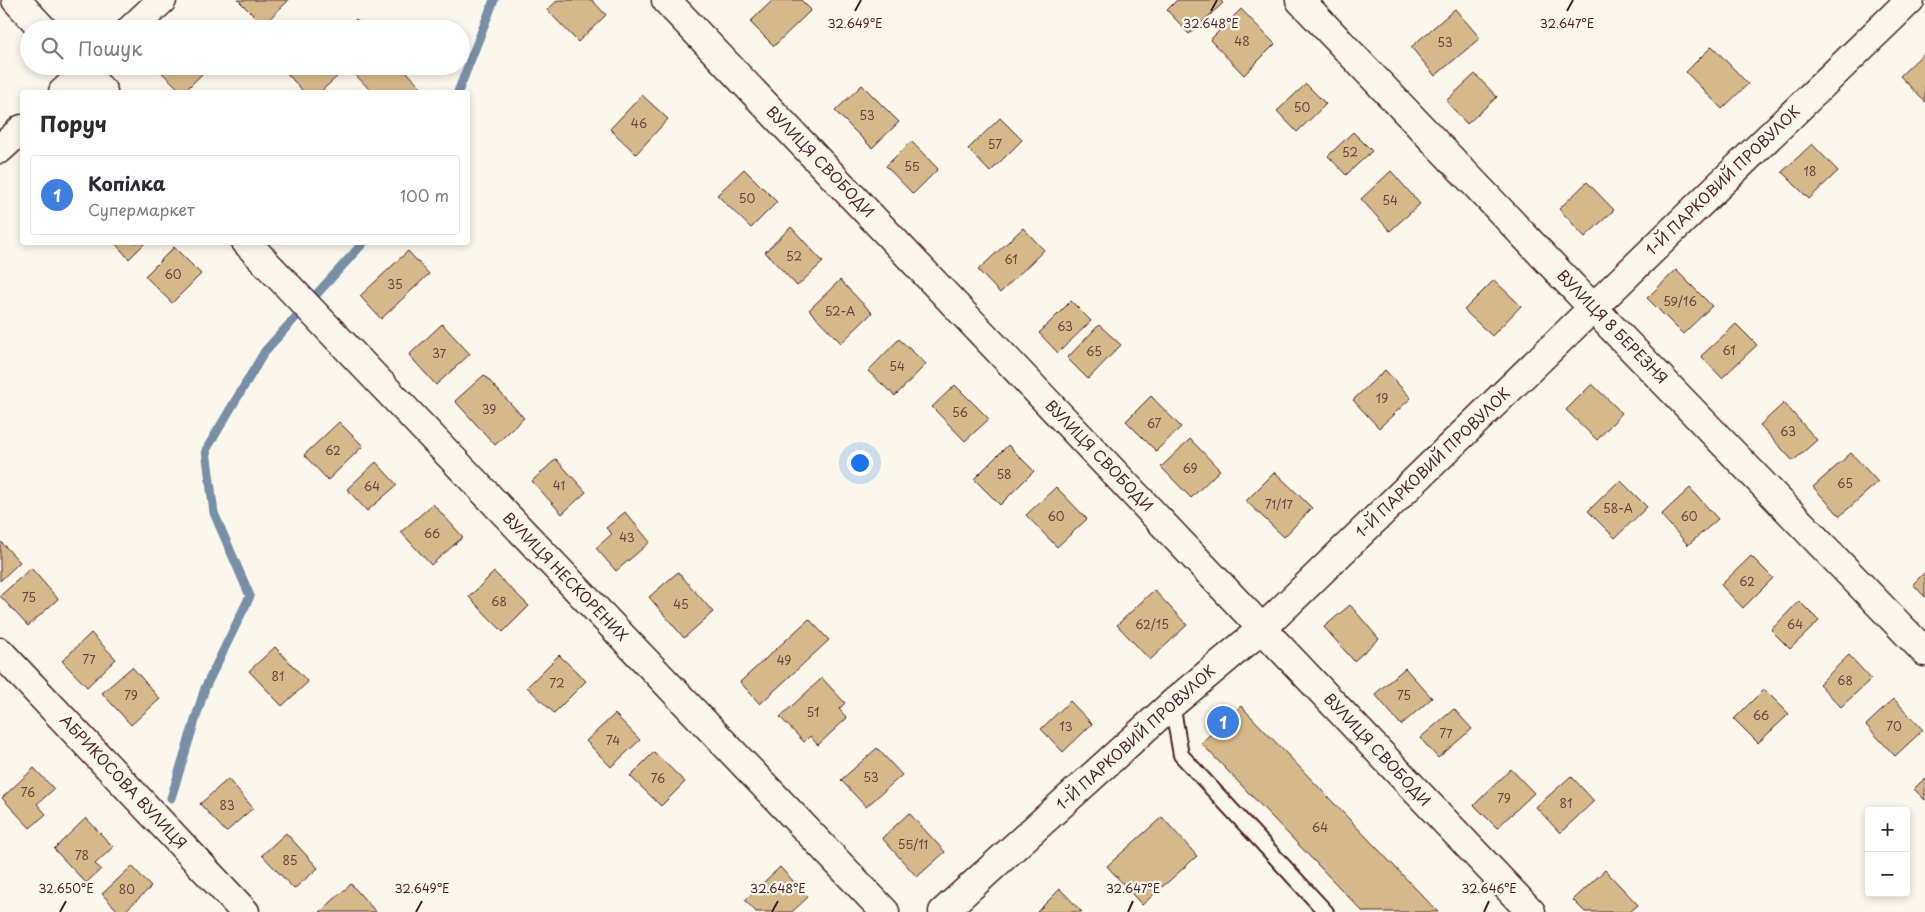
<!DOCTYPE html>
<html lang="uk">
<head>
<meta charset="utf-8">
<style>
	:root { --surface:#fff; --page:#f7f7f7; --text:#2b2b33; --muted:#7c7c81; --line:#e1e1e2; --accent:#1f6fb2 }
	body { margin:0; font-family:"Playpen Sans",sans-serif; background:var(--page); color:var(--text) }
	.controls { position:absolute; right:15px; bottom:15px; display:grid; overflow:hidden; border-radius:5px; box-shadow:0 2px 8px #0003 }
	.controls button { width:45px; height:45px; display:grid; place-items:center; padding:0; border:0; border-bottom:1px solid var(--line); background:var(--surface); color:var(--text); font:25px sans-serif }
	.you { position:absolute; left:859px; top:462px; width:18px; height:18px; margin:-12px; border:4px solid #fff; border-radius:50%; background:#1a73e8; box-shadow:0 0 0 8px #1a73e833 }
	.badge { display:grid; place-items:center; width:32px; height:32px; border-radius:50%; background:var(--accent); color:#fff; font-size:16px; font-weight:700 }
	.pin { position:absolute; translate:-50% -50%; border:2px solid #fff; box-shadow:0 1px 5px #0006 }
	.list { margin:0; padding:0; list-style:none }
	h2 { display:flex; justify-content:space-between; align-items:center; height:65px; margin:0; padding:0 20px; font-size:21px }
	h2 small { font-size:16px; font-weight:400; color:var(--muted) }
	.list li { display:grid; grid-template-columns:32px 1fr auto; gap:15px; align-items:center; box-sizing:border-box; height:80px; margin:0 10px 10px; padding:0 10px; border:1px solid var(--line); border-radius:5px }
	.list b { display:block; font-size:19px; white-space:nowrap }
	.list p { margin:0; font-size:16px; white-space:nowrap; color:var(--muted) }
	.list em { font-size:16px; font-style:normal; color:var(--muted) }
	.icon { flex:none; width:28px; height:28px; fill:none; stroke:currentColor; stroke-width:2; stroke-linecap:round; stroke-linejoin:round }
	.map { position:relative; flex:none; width:1925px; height:912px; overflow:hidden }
	.search { position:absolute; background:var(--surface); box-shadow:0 2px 8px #0003; left:20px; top:20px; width:450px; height:55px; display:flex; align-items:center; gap:12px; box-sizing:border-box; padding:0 18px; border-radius:28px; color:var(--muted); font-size:19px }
	.panel { position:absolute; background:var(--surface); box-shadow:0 2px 8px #0003; left:20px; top:90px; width:450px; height:155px; border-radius:5px }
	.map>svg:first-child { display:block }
</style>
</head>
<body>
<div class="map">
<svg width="1925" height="912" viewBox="0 0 1925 912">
	<rect width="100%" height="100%" fill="#fbf7ec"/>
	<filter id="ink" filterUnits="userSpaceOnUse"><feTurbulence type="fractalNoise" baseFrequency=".02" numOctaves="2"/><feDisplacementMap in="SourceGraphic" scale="10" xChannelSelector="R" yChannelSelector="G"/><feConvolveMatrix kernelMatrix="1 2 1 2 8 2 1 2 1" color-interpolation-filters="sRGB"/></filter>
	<g filter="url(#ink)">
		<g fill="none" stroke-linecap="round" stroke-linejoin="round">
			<!-- stream -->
			<path stroke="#7890a7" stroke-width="9" d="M458 92 494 0
				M171 798 205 688 250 596 214 513 206 450 265 351 364 242"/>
		</g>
		<!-- building -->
		<path fill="#d6b98a" stroke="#4a1f2b" d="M238 0H289L263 25Z
			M558 0H592L606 15 578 42 547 10Z
			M773 0H801L811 10 774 46 750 22Z
			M1177 0H1220L1223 3 1189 34 1167 10Z
			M1241 9 1275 44 1244 75 1210 40Z
			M1455 9 1480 38 1435 76 1411 47Z
			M356 19 365 29H346Z
			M1712 46 1748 84 1722 109 1686 72Z
			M1925 52V102L1900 76Z
			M210 66 184 92H182L156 67Z
			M284 66H330L338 76 320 92H304L282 68Z
			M347 66H401L426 92H372Z
			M1475 74 1497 97 1467 124 1446 101Z
			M1306 84 1326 104 1297 132 1277 111Z
			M862 85 899 122 872 148 835 111Z
			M642 95 668 119 636 154 610 129Z
			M1000 118 1022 140 990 172 968 149Z
			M1353 132 1372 151 1346 175 1328 156Z
			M911 141 938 169 913 194 886 166Z
			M1812 144 1838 171 1809 199 1782 172Z
			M744 169 777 202 751 228 717 195Z
			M1391 171 1420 204 1390 231 1361 199Z
			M1587 182 1614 210 1585 237 1559 209Z
			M791 227 823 262 797 286 765 252Z
			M1023 228 1044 250 1000 293 978 270Z
			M114 242H146L129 259Z
			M174 247 201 274 172 303 145 276Z
			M408 251 429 274 381 319 360 296Z
			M1676 270 1712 306 1683 334 1647 298Z
			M840 280 872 313 841 343 809 310Z
			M1494 280 1521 306 1492 336 1464 310Z
			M1071 301 1091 321 1058 353 1039 333Z
			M442 324 470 354 436 385 409 355Z
			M1736 324 1757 345 1722 378 1701 356Z
			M1099 325 1121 345 1088 379 1067 358Z
			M899 339 926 364 895 396 868 371Z
			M1385 370 1411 398 1379 428 1353 400Z
			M484 375 524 418 495 445 455 401Z
			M1592 384 1622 413 1597 440 1566 410Z
			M955 385 989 419 965 441 932 407Z
			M1151 396 1181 427 1156 451 1126 421Z
			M1784 403 1817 440 1793 461 1760 425Z
			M339 422 363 446 328 480 304 455Z
			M1190 439 1220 470 1191 498 1161 467Z
			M1008 445 1034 471 1000 505 974 479Z
			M1851 453 1878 482 1840 516 1813 487Z
			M556 459 586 492 562 514 532 481Z
			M376 462 397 485 367 511 347 489Z
			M1275 472 1312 508 1284 537 1246 501Z
			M1620 480 1647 507 1615 538 1588 511Z
			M1056 487 1087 519 1057 547 1026 515Z
			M1690 488 1718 519 1688 545 1661 515Z
			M433 504 463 537 431 565 401 532Z
			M625 512 650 542 616 571 596 548 612 534 606 528Z
			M0 541 20 562 0 581Z
			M1751 556 1773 578 1743 608 1721 585Z
			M31 568 58 599 28 626 0 596Z
			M494 572 529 606 503 632 469 597Z
			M678 572 713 612 684 638 649 597Z
			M1925 572V597L1913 584Z
			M1154 590 1187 625 1150 660 1117 625Z
			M1799 601 1819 621 1790 649 1771 630Z
			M1350 605 1379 639 1354 661 1324 627Z
			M809 619 829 640 760 704 740 682Z
			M91 633 116 659 87 687 62 661Z
			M275 647 308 682 282 706 249 671Z
			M559 655 586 681 554 713 527 687Z
			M1849 655 1871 679 1841 707 1819 684Z
			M132 667 160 699 131 725 102 693Z
			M1405 668 1432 698 1401 725 1375 694Z
			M822 678 845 703 839 709 847 718 818 745 810 736 804 742 780 717Z
			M1764 689 1789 714 1758 743 1734 719Z
			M1894 699 1923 730 1895 756 1866 725Z
			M1070 701 1092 724 1063 752 1041 729Z
			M1241 706 1438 912H1363L1201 743Z
			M1454 709 1472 729 1438 758 1420 738Z
			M615 714 640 740 611 767 586 741Z
			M877 748 902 775 866 807 841 780Z
			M654 752 685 782 661 806 630 776Z
			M34 768 54 789 37 804 46 814 30 828 2 798Z
			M1511 769 1534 793 1497 828 1474 805Z
			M1571 776 1594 801 1560 833 1536 807Z
			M1925 778V800L1914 789Z
			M228 779 253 808 226 832 200 804Z
			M909 813 945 852 917 877 882 838Z
			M1162 817 1197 856 1142 905 1107 866Z
			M86 818 113 847 95 864 101 869 86 883 54 849Z
			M286 833 318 868 294 889 262 855Z
			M132 866 151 887 124 912H119L102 894Z
			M780 867 808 897 792 912H756L745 900Z
			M1605 870 1638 905 1630 912H1585L1573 900Z
			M351 884 376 912H320Z
			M1060 889 1082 912H1037Z"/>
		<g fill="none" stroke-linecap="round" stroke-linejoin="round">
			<defs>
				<path id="service" d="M1172 704 1181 755 1326 912"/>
				<path id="minor" d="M16 0 43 29
					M666 0 1531 912
					M1300 0 1592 307 1925 652
					M131 29 162 0
					M78 66 103 92
					M63 92 92 66
					M0 149 22 129
					M246 242 885 912
					M0 652 245 912
					M943 912 1172 704 1263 628 1910 0"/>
			</defs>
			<!-- service casing -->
			<use href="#service" stroke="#4a1f2b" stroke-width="18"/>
			<!-- minor casing -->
			<use href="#minor" stroke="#4a1f2b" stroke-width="31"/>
			<!-- service -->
			<use href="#service" stroke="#fbf7ec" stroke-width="14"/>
			<!-- minor -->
			<use href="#minor" stroke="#fbf7ec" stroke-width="28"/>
		</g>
	</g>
	<!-- ticks -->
	<path fill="none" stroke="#4a1f2b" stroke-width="2" d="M855 11 861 0M1211 11 1217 0M1567 11 1573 0M60 912 66 901M416 912 422 901M772 912 778 901M1128 912 1133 901M1484 912 1489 901"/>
	<g text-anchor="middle" stroke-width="4.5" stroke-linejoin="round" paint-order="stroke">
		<!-- number labels -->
		<g font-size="12" fill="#6d4643">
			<text x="1242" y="46">48</text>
			<text x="1445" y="47">53</text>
			<text x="1302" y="112">50</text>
			<text x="867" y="120">53</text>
			<text x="639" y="128">46</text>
			<text x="995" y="149">57</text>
			<text x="1350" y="157">52</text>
			<text x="912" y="171">55</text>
			<text x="1810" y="176">18</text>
			<text x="747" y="203">50</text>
			<text x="1390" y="205">54</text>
			<text x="794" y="261">52</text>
			<text x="1011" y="264">61</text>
			<text x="173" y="279">60</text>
			<text x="395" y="289">35</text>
			<text x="1680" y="306">59/16</text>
			<text x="840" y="316">52-А</text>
			<text x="1065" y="331">63</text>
			<text x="1729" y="355">61</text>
			<text x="1094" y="356">65</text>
			<text x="439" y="358">37</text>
			<text x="897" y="371">54</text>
			<text x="1382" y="403">19</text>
			<text x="489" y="414">39</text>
			<text x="960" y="417">56</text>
			<text x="1154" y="428">67</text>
			<text x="1788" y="436">63</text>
			<text x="333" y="455">62</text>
			<text x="1190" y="473">69</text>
			<text x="1004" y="479">58</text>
			<text x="1845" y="488">65</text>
			<text x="559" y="490">41</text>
			<text x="372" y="491">64</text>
			<text x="1279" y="509">71/17</text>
			<text x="1618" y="513">58-А</text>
			<text x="1056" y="521">60</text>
			<text x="1689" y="521">60</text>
			<text x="432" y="538">66</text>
			<text x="627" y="542">43</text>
			<text x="1747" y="586">62</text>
			<text x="29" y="602">75</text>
			<text x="499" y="606">68</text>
			<text x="681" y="609">45</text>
			<text x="1152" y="629">62/15</text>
			<text x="1795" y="629">64</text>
			<text x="89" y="664">77</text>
			<text x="784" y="665">49</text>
			<text x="278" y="681">81</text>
			<text x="1845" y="685">68</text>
			<text x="557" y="688">72</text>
			<text x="131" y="700">79</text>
			<text x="1404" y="700">75</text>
			<text x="813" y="717">51</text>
			<text x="1761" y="720">66</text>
			<text x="1066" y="731">13</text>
			<text x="1894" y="731">70</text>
			<text x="1446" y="738">77</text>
			<text x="613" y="745">74</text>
			<text x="871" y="782">53</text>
			<text x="658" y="783">76</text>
			<text x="28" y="797">76</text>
			<text x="1504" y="803">79</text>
			<text x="1566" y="808">81</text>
			<text x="227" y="810">83</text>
			<text x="1320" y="832">64</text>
			<text x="913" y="849">55/11</text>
			<text x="82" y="860">78</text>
			<text x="290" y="865">85</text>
			<text x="127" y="894">80</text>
		</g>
		<!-- street labels -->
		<g font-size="15" fill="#4a1f2b" stroke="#fbf7ec">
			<text transform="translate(820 162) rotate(46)" y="5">ВУЛИЦЯ СВОБОДИ</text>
			<text transform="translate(1723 181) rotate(-44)" y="5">1-Й ПАРКОВИЙ ПРОВУЛОК</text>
			<text transform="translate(1612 327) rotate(46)" y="5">ВУЛИЦЯ 8 БЕРЕЗНЯ</text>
			<text transform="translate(1099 456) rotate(46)" y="5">ВУЛИЦЯ СВОБОДИ</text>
			<text transform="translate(1433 463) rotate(-44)" y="5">1-Й ПАРКОВИЙ ПРОВУЛОК</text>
			<text transform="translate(565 577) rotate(46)" y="5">ВУЛИЦЯ НЕСКОРЕНИХ</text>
			<text transform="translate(1136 738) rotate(-42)" y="5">1-Й ПАРКОВИЙ ПРОВУЛОК</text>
			<text transform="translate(1377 750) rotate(47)" y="5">ВУЛИЦЯ СВОБОДИ</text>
			<text transform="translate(123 782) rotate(47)" y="5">АБРИКОСОВА ВУЛИЦЯ</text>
		</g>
	</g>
	<g font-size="12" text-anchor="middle" fill="#4a1f2b" stroke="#fbf7ec" stroke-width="4.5" stroke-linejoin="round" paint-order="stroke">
		<text x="855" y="28">32.649°E</text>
		<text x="1211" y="28">32.648°E</text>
		<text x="1567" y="28">32.647°E</text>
		<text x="66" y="893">32.650°E</text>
		<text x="422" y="893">32.649°E</text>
		<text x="778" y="893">32.648°E</text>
		<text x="1133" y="893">32.647°E</text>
		<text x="1489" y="893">32.646°E</text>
	</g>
</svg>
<div class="controls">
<button>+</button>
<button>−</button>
</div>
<div class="you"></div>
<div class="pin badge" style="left:1223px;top:722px;background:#3f7fe0">1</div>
<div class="search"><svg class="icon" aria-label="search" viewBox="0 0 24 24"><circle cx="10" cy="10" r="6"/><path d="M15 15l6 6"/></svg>Пошук</div>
<section class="panel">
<h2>Поруч<small></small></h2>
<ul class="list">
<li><span class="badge" style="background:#3f7fe0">1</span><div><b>Копілка</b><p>Супермаркет</p></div><em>100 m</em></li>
</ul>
</section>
</div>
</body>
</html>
